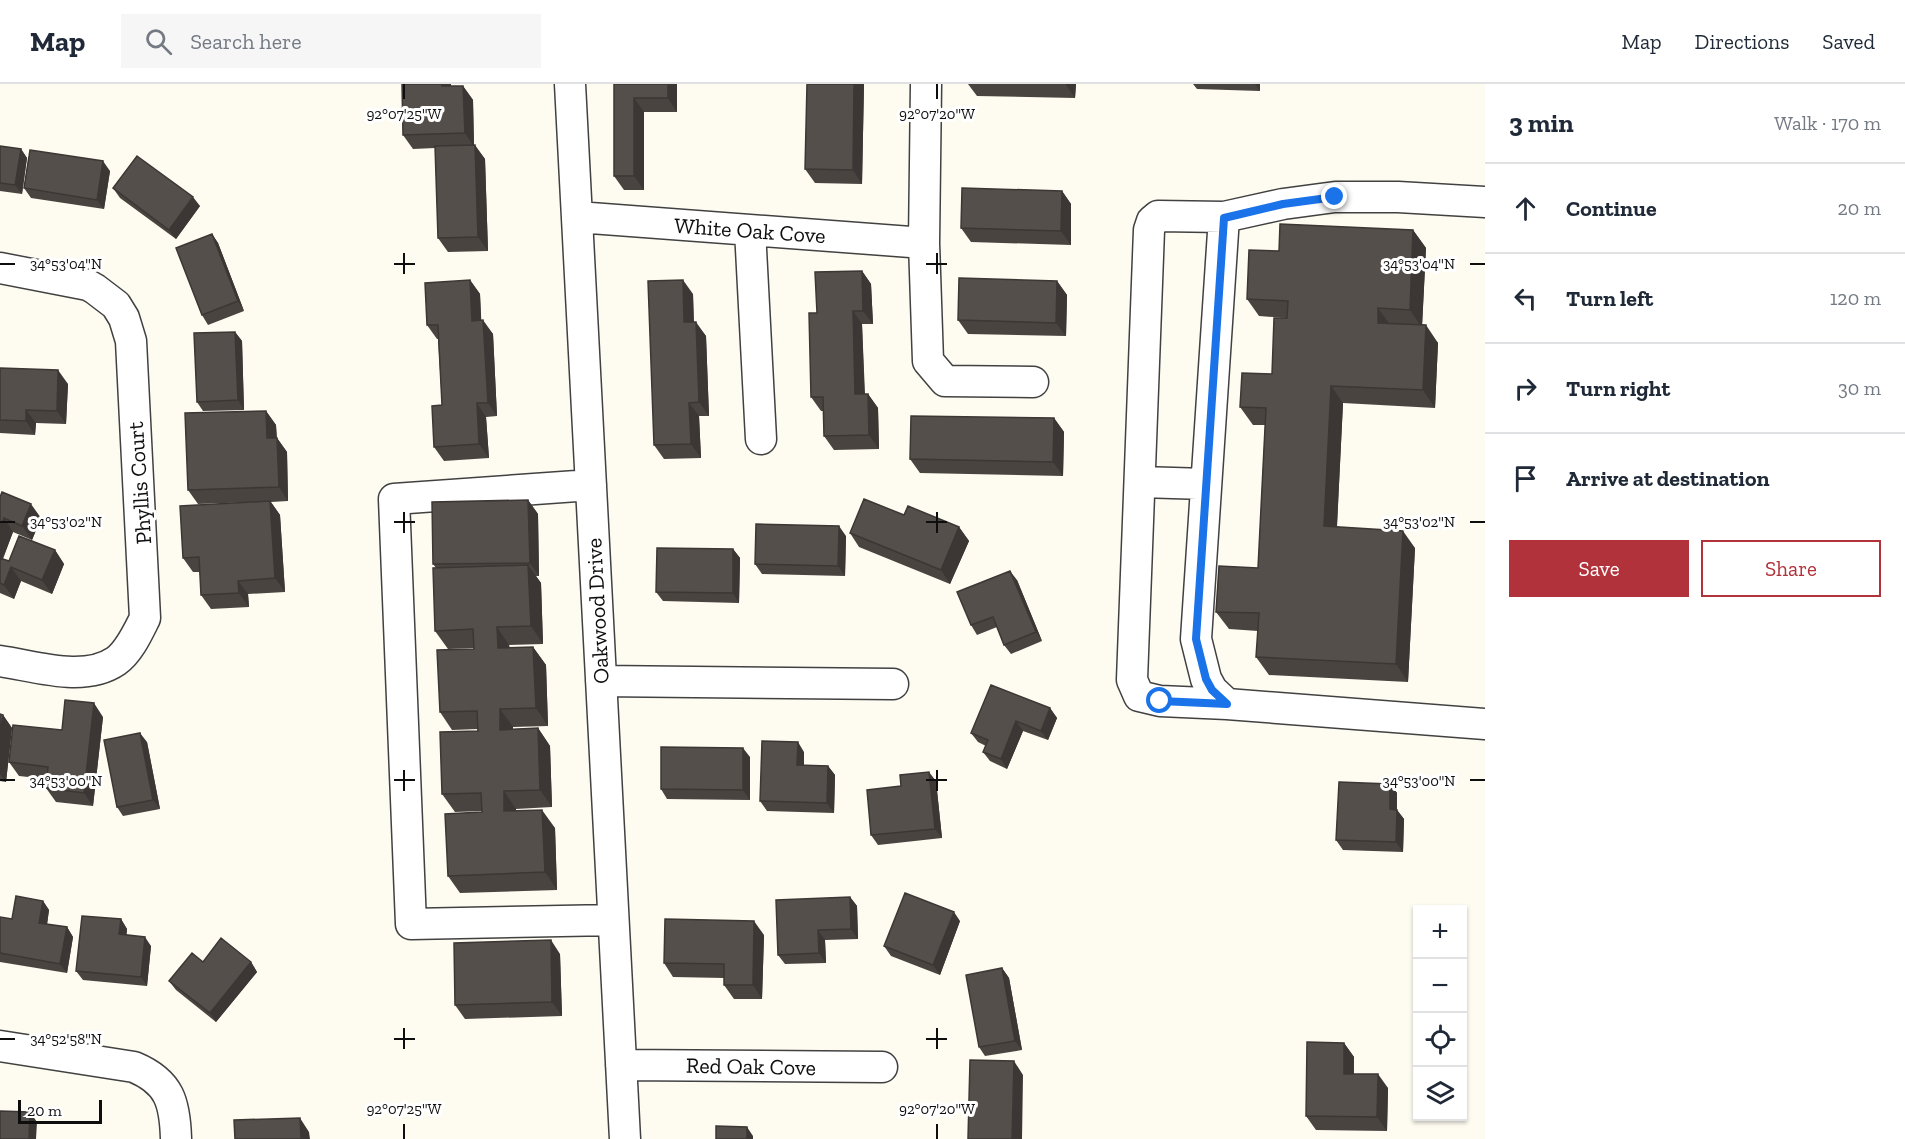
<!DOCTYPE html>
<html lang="en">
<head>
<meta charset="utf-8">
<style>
	:root { --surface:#fff; --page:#f6f6f7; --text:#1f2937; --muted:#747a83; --line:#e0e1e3; --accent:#b1323a }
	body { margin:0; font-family:"Zilla Slab",serif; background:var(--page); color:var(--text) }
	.controls { position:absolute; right:18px; bottom:18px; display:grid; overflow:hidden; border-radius:0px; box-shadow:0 2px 4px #0004 }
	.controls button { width:54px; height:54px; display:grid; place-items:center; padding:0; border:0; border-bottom:2px solid var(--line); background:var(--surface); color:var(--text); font:30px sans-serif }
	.scale { position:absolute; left:18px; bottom:15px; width:84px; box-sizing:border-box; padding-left:6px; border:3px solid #0e0e0e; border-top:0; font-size:16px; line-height:21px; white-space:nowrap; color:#0e0e0e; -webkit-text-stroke:4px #fff; paint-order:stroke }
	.stop { position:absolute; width:18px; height:18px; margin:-14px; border:4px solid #1a73e8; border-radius:50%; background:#fff }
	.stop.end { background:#1a73e8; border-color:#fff; box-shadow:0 2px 6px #0008 }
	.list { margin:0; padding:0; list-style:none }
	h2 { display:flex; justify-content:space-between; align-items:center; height:78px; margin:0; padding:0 24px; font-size:26px }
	h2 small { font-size:20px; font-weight:400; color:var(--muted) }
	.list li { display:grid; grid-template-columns:39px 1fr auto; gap:18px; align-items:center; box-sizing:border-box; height:90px; padding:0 24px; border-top:2px solid var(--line) }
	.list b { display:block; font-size:22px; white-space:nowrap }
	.list em { font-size:20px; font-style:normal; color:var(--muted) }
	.actions { display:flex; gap:12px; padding:18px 24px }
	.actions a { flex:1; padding:14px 0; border:2px solid var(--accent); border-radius:0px; text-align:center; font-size:21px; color:var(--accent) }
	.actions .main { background:var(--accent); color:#fff }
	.icon { flex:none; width:33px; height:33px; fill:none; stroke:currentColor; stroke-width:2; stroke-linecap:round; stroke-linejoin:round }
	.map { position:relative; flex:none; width:1485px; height:1055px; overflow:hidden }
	header { display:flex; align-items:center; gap:36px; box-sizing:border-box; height:84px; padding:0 30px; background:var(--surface); border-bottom:2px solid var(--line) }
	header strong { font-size:28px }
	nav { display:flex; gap:33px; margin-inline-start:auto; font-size:21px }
	.search { width:420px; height:54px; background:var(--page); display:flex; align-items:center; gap:15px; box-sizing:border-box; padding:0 21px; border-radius:0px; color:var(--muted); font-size:22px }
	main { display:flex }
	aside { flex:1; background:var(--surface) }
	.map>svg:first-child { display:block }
</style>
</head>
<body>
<header>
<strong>Map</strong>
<div class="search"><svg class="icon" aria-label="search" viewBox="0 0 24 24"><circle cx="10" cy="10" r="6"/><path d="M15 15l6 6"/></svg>Search here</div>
<nav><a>Map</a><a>Directions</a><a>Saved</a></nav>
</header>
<main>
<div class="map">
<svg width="1485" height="1055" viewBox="0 0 1485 1055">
	<rect width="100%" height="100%" fill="#fefbf0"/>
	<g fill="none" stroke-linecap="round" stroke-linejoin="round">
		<defs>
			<path id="minor" d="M570 0 625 1055
				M926 0 924 159 928 277 945 297 1033 298
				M577 133 924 159
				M1224 133 1196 555 1206 595 1212 606 1227 620 1160 617 1139 612 1132 596 1149 146 1152 137 1158 132 1224 133 1283 120 1335 113H1398L1485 118
				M750 146 761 355
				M0 184 88 201 95 205 116 221 124 234 131 257 145 534C138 548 129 568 116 577 84 599 35 582 0 577
				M1140 398 1206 400
				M591 401 394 415 411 840 613 836
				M601 597 893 600
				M1227 620 1485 640
				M0 962 134 983C170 998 175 1019 176 1055
				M621 981 882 983"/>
		</defs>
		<!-- minor casing -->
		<use href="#minor" stroke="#414141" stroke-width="33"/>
		<!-- minor -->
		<use href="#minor" stroke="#fff" stroke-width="30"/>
	</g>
	<!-- wall -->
	<path fill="#494440" d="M402 0H451V2H463L473 16 474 61 485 75 488 167 448 168 438 154 435 64 413 65 403 51Z
		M614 0H677V28H644V106H624L614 92Z
		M807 0H864L862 100 815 99 805 85Z
		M968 0H1076L1075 14 977 12Z
		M1193 0H1260V7L1197 5Z
		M0 62 21 65 27 74 22 110 0 107Z
		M110 87 104 125 31 114 24 104Z
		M113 104 200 122 176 155 120 114Z
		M1062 107 1071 120V161L971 158 961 144Z
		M1413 146 1426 164 1422 241 1438 259 1435 324 1343 319 1337 443 1415 464 1408 598 1269 591 1256 573 1258 547 1229 545 1216 528 1258 484 1265 341H1253L1240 323 1272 290 1287 234 1259 232 1247 215 1279 167Z
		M212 150 218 159 244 227 208 241 202 231Z
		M862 187 871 200 873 240H862L865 310H868L878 324 879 365 834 366 824 352 823 327H821L811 313 817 229Z
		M470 196 480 210 481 236 493 250 497 332 486 333 489 374 444 377 434 363 442 321 438 255H437L427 241Z
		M1057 197 1067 211 1066 252 968 250 958 236Z
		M693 210 694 238 706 252 709 332H699L701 374 664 375 654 361Z
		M235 248 242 257 244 326 203 327 197 318Z
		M0 284 68 300 66 340 36 339 35 351 0 349Z
		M266 327 276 341 277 354 287 368 288 417 271 418 280 431 285 508 248 510 249 523 211 525 201 511 200 488H193L183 474 253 418 198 420 188 406Z
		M1054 334 1064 348 1063 392 920 389 910 375Z
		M0 413 41 434 32 456 13 448 3 475 9 477 55 466 64 480 52 510 21 497 14 515 0 509Z
		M528 416 538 430 539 492H536L541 499 543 560 509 561 510 564 533 563 546 581 548 642 513 643V645L538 644 550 662 552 723 516 725V727L555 744 557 806 460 809 448 792 482 727 455 728 442 710 478 645 452 646 440 628 474 564 448 565 435 547 436 484 433 480Z
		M904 431 959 443 969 457 950 500 859 463 850 449Z
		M846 452 845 492 762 490 755 480Z
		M733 465 740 474 739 519 663 517 656 508Z
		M1017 496 1042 557 1011 570 1004 561 997 543 977 551 971 541Z
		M1050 624 1057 634 1048 656 1023 647 1007 685 990 677 983 668 986 662 978 658 971 649Z
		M0 630 3 631 12 644 6 698 0 697Z
		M103 633 93 722 56 718 46 704 47 695 19 692 9 678 62 646Z
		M147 658 160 725 123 732 117 723Z
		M804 668V681L828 682 835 691 834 729 767 727 760 717Z
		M750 673V716L667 715 661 705Z
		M936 697 942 754 878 761 871 751Z
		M1390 700 1397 709V726L1404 735 1403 768 1343 766 1336 756Z
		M850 813 857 822 858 855 825 856 826 879 785 880 778 871Z
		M43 817 49 826 47 840 67 843 73 853 67 889 0 878V833L12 835Z
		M121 835 127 845 126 851 151 862 147 902 83 896 76 887Z
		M960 837 940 891 891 872 884 862Z
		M764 851 762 915H734L724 901V894L673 893 664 879Z
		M560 870 562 932 465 935 455 921Z
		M251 878 257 888 216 938 176 906 169 897Z
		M1002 884 1009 894 1022 966 985 972 979 963Z
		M1344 959 1354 973V990L1388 1004 1387 1047 1316 1046 1306 1032Z"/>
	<!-- shaded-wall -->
	<path fill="#3c3734" d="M442 0H451L452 16 442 2Z
		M668 0H677V28L668 14Z
		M854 0H864L862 100 853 86Z
		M1066 0H1076L1075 14 1066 1Z
		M1255 0H1260V7Z
		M463 2 473 16 474 63 465 49Z
		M634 14 644 28V106L634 92Z
		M475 61 485 75 488 167 478 153Z
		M21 65 27 74 22 110 15 101Z
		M103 77 110 87 104 125 97 116Z
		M1062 107 1071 120V161L1061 147Z
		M193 113 200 122 176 155 169 146Z
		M1413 146 1426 164 1422 244 1410 226Z
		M212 150 218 159 244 227 238 217Z
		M862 187 871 200 873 240 863 227Z
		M470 196 480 210 482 251 472 237Z
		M683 196 693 210 694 252 684 238Z
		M1057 197 1067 211 1066 252 1056 239Z
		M1378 224 1391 242 1378 239Z
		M853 227 862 240 865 324 855 310Z
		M483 236 493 250 497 332 488 319Z
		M696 238 706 252 709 332 699 318Z
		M1426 241 1438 259 1435 324 1423 306Z
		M235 248 242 257 244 326 238 316Z
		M58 286 68 300 66 340 57 327Z
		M1331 302 1343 319 1336 460 1324 442Z
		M868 310 878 324 879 365 869 351Z
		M477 319 486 333 489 374 479 360Z
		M689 319 699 332 701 374 691 360Z
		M26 326 36 339 35 351 26 337Z
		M266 327 276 341 277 368 267 354Z
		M1054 334 1064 348 1063 392 1053 378Z
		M277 354 287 368 288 417 279 403Z
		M528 416 538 430 539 492 530 479Z
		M270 417 280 431 285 508 275 494Z
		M31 420 41 434 32 456 22 442Z
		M4 434 13 448 0 481V443Z
		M839 442 846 452 845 492 838 482Z
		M959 443 969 457 950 500 941 486Z
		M1403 447 1415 464 1408 598 1396 580Z
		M733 465 740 474 739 519 733 509Z
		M55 466 64 480 52 510 42 496Z
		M528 481 541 499 543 560 531 542Z
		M11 483 21 497 14 515 4 501Z
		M1010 487 1017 496 1042 557 1036 548Z
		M238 497 248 510 249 523 239 509Z
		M497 543 509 561 510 582 498 564Z
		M533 563 546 581 548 642 536 624Z
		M94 619 103 633 93 722 84 709Z
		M1050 624 1057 634 1048 656 1041 647Z
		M500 625 513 643V663L500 646Z
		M3 631 12 644 6 698 0 690V651Z
		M1016 637 1023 647 1007 685 1001 675Z
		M538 644 550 662 552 723 540 706Z
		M140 649 147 658 160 725 153 716Z
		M798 658 804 668V690L797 681Z
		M743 664 750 673V716L743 706Z
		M828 682 835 691 834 729 827 719Z
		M929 688 936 697 942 754 935 745Z
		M1390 700 1397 709 1396 735 1390 725Z
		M504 707 516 725 517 745 504 727Z
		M542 726 555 744 557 806 545 788Z
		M1397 726 1404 735 1403 768 1396 758Z
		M850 813 857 822 858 855 851 845Z
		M43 817 49 826 46 848 39 839Z
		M954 828 960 837 940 891 933 881Z
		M121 835 127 845 126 860 119 850Z
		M754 837 764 851 762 915 753 901Z
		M67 843 73 853 67 889 60 880Z
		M818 846 825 856 826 879 819 869Z
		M145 853 151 862 147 902 141 893Z
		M551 856 560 870 562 932 552 918Z
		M251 878 257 888 216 938 210 929Z
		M1002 884 1009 894 1022 966 1015 957Z
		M1344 959 1354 973 1353 1004 1344 990Z
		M1014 977 1023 991 1022 1055H1012Z
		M1378 990 1388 1004 1387 1047 1377 1033Z
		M30 1028 37 1038 36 1055H29Z
		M300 1034 309 1048 310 1055H301Z
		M747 1043 753 1052V1055H747Z"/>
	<!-- building -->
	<path fill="#554f4b" stroke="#3c3734" stroke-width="1.5" d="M402 0H442V2H463L465 49 403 51Z
		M614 0H668V14H634V92H614Z
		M807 0H854L853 86 805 85Z
		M475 61 478 153 438 154 435 62Z
		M0 62 21 65 15 101 0 99Z
		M30 66 103 77 97 116 24 104Z
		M137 72 193 113 169 146 113 104Z
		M962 104 1062 107 1061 147 961 144Z
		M1280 140 1413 146 1410 226 1378 224V239L1426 241 1423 306 1331 302 1324 442 1403 447 1396 580 1256 573 1259 529 1216 528 1219 482 1258 484 1266 324 1240 323 1242 289 1272 290 1274 234H1287L1288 217 1247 215 1249 166 1279 167Z
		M212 150 238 217 202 231 176 164Z
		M862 187 863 227H853L855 310H868L869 351 824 352 823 313H811L809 229H817L815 188Z
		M959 194 1057 197 1056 239 958 236Z
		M470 196 472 237 483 236 488 319H477L479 360 434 363 432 322 442 321 438 241H427L425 199Z
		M683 196 684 238H696L699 318 689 319 691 360 654 361 648 197Z
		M235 248 238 316 197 318 194 249Z
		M0 284 58 286 57 327 26 326V337L0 336Z
		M266 327 267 354H277L279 403 188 406 185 329Z
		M911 332 1054 334 1053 378 910 375Z
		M2 408 31 420 22 442 4 434 0 443V413Z
		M864 415 904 431 908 422 959 443 941 486 850 449Z
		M528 416 530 479 433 480 432 418Z
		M270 417 275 494 238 497 239 509 201 511 199 473 183 474 180 422Z
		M756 440 839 442 838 482 755 480Z
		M19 452 55 466 42 496 11 483 4 501 0 499V474L9 477Z
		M657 464 733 465V509L656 508Z
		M528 481 531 542 497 543 498 564 533 563 536 624 500 625V646L538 644 540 706 504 707V727L542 726 545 788 448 792 445 730 482 728 481 709 442 710 440 648 478 647 477 627 440 628 437 566 474 565 473 545 435 547 433 484Z
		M1010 487 1036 548 1004 561 993 533 971 541 957 508Z
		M991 601 1050 624 1041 647 1016 637 1001 675 983 668 988 656 971 649Z
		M65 616 94 619 84 709 46 704 48 683 9 678 13 641 62 646Z
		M0 630 3 631 0 651Z
		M140 649 153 716 117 723 104 656Z
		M762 657 798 658 797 681 828 682 827 719 760 717Z
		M661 663 743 664V706L661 705Z
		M929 688 935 745 871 751 867 706 901 702 900 691Z
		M1339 698 1390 700V725L1397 726 1396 758 1336 756Z
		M905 809 954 828 933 881 884 862Z
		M16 812 43 817 39 839 67 843 60 880 0 869V833L12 835Z
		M850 813 851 845 818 846 819 869 778 871 776 816Z
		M82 832 121 835 119 850 145 853 141 893 76 887Z
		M665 835 754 837 753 901H724V880L664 879Z
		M221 854 251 878 210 929 169 897 192 869 203 878Z
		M551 856 552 918 455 921 454 859Z
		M1002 884 1015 957 979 963 966 891Z
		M1307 958 1344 959V990H1378L1377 1033 1306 1032Z
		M970 976 1014 977 1012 1055H968Z
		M0 1027 30 1028 29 1055H0Z
		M300 1034 301 1055H235L234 1036Z
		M716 1042 747 1043V1055H716Z"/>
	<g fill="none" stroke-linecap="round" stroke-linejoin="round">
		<!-- route -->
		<path stroke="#1a73e8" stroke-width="8" d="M1160 617 1227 620 1212 606 1206 595 1196 555 1224 134 1283 120 1335 113"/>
	</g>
	<!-- ticks -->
	<path fill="none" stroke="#0e0e0e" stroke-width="2" d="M404 0V15M937 0V15M404 169V190M937 169V190M0 180H15M394 180H415M926 180H947M1470 180H1485M404 428V449M937 428V449M0 438H15M394 438H415M926 438H947M1470 438H1485M404 686V707M937 686V707M0 696H15M394 696H415M926 696H947M1470 696H1485M404 944V965M937 944V965M0 955H15M394 955H415M926 955H947M404 1040V1055M937 1040V1055"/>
	<g text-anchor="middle" stroke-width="6" stroke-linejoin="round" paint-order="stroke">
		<!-- street labels -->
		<g font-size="22" fill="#0e0e0e" stroke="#fff">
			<text transform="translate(750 146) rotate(4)" y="8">White Oak Cove</text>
			<text transform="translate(139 399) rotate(-94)" y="8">Phyllis Court</text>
			<text transform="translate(597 527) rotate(-93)" y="8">Oakwood Drive</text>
			<text transform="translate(751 982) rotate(1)" y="8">Red Oak Cove</text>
		</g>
	</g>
	<g font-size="15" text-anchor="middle" fill="#0e0e0e" stroke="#fff" stroke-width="6" stroke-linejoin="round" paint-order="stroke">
		<text x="404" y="35">92°07'25"W</text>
		<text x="937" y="35">92°07'20"W</text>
		<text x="66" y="185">34°53'04"N</text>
		<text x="1419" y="185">34°53'04"N</text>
		<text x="66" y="443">34°53'02"N</text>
		<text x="1419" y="443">34°53'02"N</text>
		<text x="66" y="702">34°53'00"N</text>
		<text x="1419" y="702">34°53'00"N</text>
		<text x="66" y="960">34°52'58"N</text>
		<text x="404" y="1030">92°07'25"W</text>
		<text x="937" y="1030">92°07'20"W</text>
	</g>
</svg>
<div class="controls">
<button>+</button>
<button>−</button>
<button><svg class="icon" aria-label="locate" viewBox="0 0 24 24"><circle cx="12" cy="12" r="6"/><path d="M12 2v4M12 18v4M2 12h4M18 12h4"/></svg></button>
<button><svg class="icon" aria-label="layers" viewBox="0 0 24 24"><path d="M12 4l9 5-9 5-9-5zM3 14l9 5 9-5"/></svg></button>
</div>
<div class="scale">20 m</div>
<div class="stop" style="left:1160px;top:617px"></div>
<div class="stop end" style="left:1335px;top:113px"></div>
</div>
<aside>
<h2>3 min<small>Walk · 170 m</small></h2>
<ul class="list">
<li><svg class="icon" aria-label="ahead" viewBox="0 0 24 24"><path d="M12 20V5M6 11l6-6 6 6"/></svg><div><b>Continue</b></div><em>20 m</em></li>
<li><svg class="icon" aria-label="left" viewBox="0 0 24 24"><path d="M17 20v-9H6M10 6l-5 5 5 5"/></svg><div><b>Turn left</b></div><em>120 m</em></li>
<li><svg class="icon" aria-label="right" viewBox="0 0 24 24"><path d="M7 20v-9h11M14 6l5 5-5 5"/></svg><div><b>Turn right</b></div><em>30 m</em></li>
<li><svg class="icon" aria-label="arrive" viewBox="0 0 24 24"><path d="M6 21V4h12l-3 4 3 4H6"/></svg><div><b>Arrive at destination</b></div></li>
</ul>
<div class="actions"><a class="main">Save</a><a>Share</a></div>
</aside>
</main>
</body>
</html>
